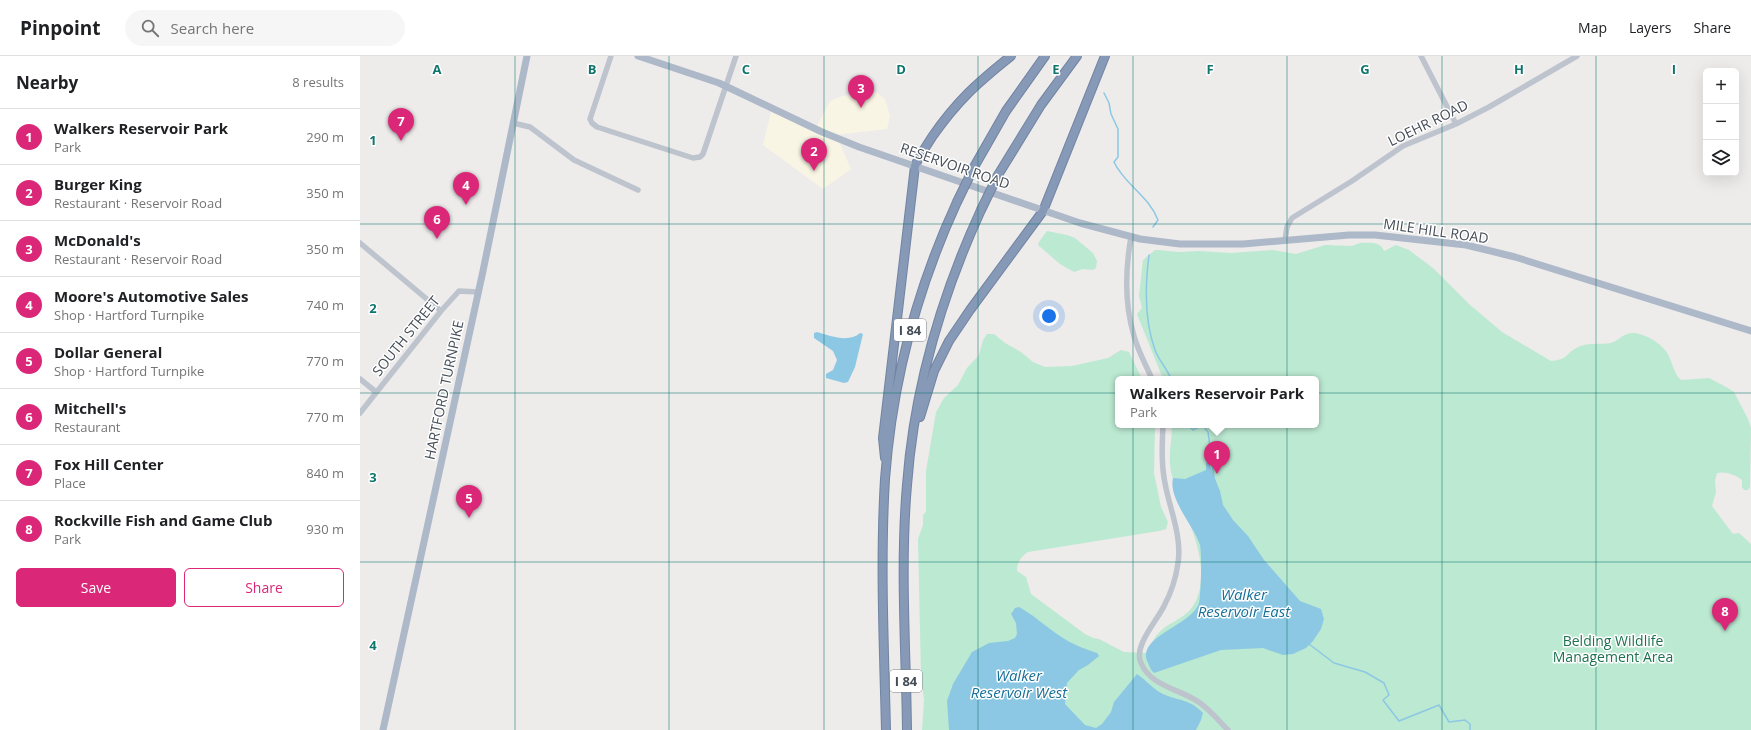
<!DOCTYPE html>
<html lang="en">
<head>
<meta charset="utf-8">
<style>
	:root { --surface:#fff; --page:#f6f6f6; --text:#202124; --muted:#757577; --line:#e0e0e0; --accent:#db2777 }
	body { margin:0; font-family:"Open Sans",sans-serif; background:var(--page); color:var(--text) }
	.controls { position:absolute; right:12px; top:12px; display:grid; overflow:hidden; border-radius:6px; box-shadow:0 4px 16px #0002 }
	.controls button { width:36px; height:36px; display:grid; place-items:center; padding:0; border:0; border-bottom:1px solid var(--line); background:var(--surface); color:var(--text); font:20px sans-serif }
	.you { position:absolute; left:689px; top:260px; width:14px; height:14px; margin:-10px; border:3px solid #fff; border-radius:50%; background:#1a73e8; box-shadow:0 0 0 6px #1a73e833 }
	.badge { display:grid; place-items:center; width:26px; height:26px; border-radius:50%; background:var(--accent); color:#fff; font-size:13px; font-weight:700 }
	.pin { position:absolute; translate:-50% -33px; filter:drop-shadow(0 1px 2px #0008) }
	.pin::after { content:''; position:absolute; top:21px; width:14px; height:12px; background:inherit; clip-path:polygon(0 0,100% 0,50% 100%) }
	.popup { position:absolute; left:755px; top:320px; width:204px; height:52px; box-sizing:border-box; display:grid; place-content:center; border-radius:6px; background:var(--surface); filter:drop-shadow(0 1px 3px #0005); font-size:13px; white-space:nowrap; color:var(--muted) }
	.popup b { font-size:15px; color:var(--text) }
	.popup::after { content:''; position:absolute; left:50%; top:100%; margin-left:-8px; border:8px solid transparent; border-top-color:var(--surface) }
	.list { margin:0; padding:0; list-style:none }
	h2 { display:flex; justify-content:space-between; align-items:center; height:52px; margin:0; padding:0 16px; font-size:17px }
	h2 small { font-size:13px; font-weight:400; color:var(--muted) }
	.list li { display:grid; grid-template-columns:26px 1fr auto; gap:12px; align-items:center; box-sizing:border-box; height:56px; padding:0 16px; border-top:1px solid var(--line) }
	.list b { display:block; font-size:15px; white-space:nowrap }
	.list p { margin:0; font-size:13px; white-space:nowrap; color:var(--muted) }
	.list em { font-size:13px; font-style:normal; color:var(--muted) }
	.actions { display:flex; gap:8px; padding:12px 16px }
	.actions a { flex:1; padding:9px 0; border:1px solid var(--accent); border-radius:6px; text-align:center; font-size:14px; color:var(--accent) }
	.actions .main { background:var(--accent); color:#fff }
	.icon { flex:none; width:22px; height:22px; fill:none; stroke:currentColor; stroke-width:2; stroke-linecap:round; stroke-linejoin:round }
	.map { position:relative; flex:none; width:1391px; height:674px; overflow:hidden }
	header { display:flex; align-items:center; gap:24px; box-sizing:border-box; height:56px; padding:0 20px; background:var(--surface); border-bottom:1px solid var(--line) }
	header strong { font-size:19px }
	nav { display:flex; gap:22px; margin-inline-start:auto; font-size:14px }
	.search { width:280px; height:36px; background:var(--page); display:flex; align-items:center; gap:10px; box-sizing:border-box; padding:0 14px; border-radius:22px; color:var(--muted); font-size:15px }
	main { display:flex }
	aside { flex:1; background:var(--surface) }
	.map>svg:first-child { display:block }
</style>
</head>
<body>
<header>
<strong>Pinpoint</strong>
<div class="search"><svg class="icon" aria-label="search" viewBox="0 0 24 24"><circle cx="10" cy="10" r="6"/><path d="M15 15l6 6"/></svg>Search here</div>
<nav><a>Map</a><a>Layers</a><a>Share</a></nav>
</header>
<main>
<aside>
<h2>Nearby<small>8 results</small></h2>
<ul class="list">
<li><span class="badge">1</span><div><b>Walkers Reservoir Park</b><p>Park</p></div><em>290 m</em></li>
<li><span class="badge">2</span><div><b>Burger King</b><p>Restaurant · Reservoir Road</p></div><em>350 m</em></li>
<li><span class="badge">3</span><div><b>McDonald's</b><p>Restaurant · Reservoir Road</p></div><em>350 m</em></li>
<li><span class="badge">4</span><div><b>Moore's Automotive Sales</b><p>Shop · Hartford Turnpike</p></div><em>740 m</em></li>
<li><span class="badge">5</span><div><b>Dollar General</b><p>Shop · Hartford Turnpike</p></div><em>770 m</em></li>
<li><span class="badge">6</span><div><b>Mitchell's</b><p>Restaurant</p></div><em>770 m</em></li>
<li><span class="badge">7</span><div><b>Fox Hill Center</b><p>Place</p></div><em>840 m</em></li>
<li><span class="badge">8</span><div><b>Rockville Fish and Game Club</b><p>Park</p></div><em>930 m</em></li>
</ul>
<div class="actions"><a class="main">Save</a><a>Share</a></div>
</aside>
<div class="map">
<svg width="1391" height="674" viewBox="0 0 1391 674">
	<rect width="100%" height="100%" fill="#eeebeb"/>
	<!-- commercial -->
	<path fill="#f9f5e4" d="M516 36 525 43 530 60 527 73 476 79 491 113 463 133 403 89 411 56 455 74 470 45 482 40Z"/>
	<!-- green -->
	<path fill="#bce9d2" d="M687 175 707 179 715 182 733 197 737 205 736 212 733 214 723 213 714 216 700 208 678 189 679 186Z
		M1000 187C1010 187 1020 185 1024 195L1036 189 1049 194 1073 212 1109 248 1142 276 1191 305C1208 304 1206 297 1218 291 1229 286 1240 289 1251 287 1258 285 1261 280 1267 278 1278 274 1296 284 1303 292 1313 301 1311 315 1321 324L1349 322 1368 332 1374 336 1388 363 1391 372 1390 431 1388 434H1384L1382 431V424C1376 419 1365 415 1357 417L1355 425 1356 436 1352 450 1373 478 1379 477 1391 488V674H562L564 644 561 620 558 483 563 469V459L566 456V415L576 356 584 342 598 329 607 312 619 299 623 284 627 278H634L645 287 661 296 673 306 685 311 712 310 748 302 761 294 769 296 782 323H758V369H795L794 417 801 451 808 466 806 473 799 475 668 496C662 499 656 508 657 515L666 521 671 538 725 578 733 582 739 583 764 596 788 597C791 587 795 579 804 572 817 563 831 559 837 542 852 504 823 456 812 420 807 401 812 387 812 369H956V323H803L777 258 782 252 779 240 783 204 795 194H799L818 196 839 195 871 197 913 194 936 198 965 189 992 190Z"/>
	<!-- water -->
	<path fill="#8cc8e3" d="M457 276C470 280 489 287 500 277L503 278 495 311 488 326 484 327 466 322V318L473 314 477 304 473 295 454 282V277Z
		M848 405 860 435 863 449 873 464 888 480 904 504 940 545 961 553 964 563 961 573 953 585 946 592 933 598 923 599 903 592 861 594 794 617C790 613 790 611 788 607 774 581 833 569 839 547 841 537 842 499 840 489 834 470 808 443 813 422L825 423 846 414V407Z
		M659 551C674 559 686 571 700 580 711 588 725 593 737 597L739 600 728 609 719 614 707 627 705 648 725 669 736 672 742 668 751 656 754 646 777 618C786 624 794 634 803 638 819 645 830 643 843 657L841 664 836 674H589L587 645 593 628 612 596 629 587 648 585 655 582 657 578 656 567 651 558 655 552Z"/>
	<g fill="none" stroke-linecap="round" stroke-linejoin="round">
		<!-- stream -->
		<path stroke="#8cc8e3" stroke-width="1.5" d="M744 37 749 47 751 58 758 73V101L754 106C764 128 789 140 798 164L793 171
			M789 199C785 230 784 264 795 294 799 305 807 312 811 323
			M828 369 833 374 840 370H843L848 376 854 421
			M949 588 974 607 1005 616 1024 627 1029 639 1023 644 1039 665 1079 649 1089 666 1105 664 1110 668V674"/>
		<defs>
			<path id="highway" d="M614 111 646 55 685 0
				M638 119 681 49 717 0
				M560 361 574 315 589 285 610 254 683 155 745 0
				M525 402 523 382 555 110C559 100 566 91 572 81 597 45 617 27 651 0
				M526 674C524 590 520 506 525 423 532 327 557 233 597 146
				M547 674C546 593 540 510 547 429 554 334 581 241 621 154"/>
		</defs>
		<!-- highway casing -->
		<use href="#highway" stroke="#7284a2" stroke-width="10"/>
		<!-- minor -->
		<path stroke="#bdc4cd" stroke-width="5.5" d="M251 0 230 63 232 67 237 71 333 102 340 101 343 98 376 0
			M1061 0 1096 68
			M153 67 170 71 214 104 278 134
			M771 181C765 215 764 247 774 280 778 295 786 309 792 323
			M925 184 927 171 932 162 992 125 1043 90 1096 68 1129 51 1217 0
			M0 187 81 255
			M0 323 16 336
			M0 357 81 255 99 235 118 236
			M803 369C802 391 801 411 806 432 811 456 822 482 818 507 816 522 811 537 804 550 797 565 773 590 781 607 791 631 821 633 840 647 850 654 859 665 868 674"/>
		<!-- major -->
		<path stroke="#adb8c8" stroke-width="7" d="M278 0 359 27 462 76 499 91 720 167 780 183 820 188H883L989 179H1015L1106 189 1155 201 1391 275
			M23 674 123 215 167 0"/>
		<!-- highway -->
		<use href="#highway" stroke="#8699b7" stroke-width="8"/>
		<defs>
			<path id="highway-bridge" d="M597 146 614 111
				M621 154 638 119"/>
		</defs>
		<!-- highway-bridge casing -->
		<use href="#highway-bridge" stroke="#7284a2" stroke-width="10" stroke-linecap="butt"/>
		<!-- highway-bridge -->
		<use href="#highway-bridge" stroke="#8699b7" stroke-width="8"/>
	</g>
	<!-- grid -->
	<path fill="none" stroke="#0f766e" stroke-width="1" stroke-opacity="0.55" d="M155 0V674M309 0V674M464 0V674M618 0V674M773 0V674M927 0V674M1082 0V674M1236 0V674M0 168H1391M0 337H1391M0 506H1391"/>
	<g text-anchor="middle" stroke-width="3" stroke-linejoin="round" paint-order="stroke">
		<!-- shield labels -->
		<g fill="#fff" stroke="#7d8289" stroke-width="1">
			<rect x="534" y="263" width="32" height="22" rx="3"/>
			<rect x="530" y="614" width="32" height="22" rx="3"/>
		</g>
		<g font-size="13" font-weight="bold" fill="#454d57">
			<text x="550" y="279">I 84</text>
			<text x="546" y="630">I 84</text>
		</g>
		<!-- street labels -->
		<g font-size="14" fill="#454d57" stroke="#fff">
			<text transform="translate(1068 67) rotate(-26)" y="5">LOEHR ROAD</text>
			<text transform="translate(595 110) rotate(19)" y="5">RESERVOIR ROAD</text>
			<text transform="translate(1076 175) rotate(8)" y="5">MILE HILL ROAD</text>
			<text transform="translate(46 280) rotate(-51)" y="5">SOUTH STREET</text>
			<text transform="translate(84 334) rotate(-78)" y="5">HARTFORD TURNPIKE</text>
		</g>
		<!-- park labels -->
		<g font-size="14" fill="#1e7150" stroke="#fff">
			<text x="1253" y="590">Belding Wildlife<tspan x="1253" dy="16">Management Area</tspan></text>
		</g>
		<!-- water labels -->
		<g font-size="15" font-style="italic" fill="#186f97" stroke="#fff">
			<text x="884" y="544">Walker<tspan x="884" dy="17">Reservoir East</tspan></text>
			<text x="659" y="625">Walker<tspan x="659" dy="17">Reservoir West</tspan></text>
		</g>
	</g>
	<g font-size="13" text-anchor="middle" font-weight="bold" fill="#0f766e" stroke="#fff" stroke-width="3" stroke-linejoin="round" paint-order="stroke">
		<text x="77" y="18">A</text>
		<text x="232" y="18">B</text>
		<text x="386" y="18">C</text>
		<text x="541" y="18">D</text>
		<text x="696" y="18">E</text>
		<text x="850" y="18">F</text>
		<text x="1005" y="18">G</text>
		<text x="1159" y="18">H</text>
		<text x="1314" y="18">I</text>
		<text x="13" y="89">1</text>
		<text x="13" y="257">2</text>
		<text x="13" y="426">3</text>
		<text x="13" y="594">4</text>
	</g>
</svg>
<div class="controls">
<button>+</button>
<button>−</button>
<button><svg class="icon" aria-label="layers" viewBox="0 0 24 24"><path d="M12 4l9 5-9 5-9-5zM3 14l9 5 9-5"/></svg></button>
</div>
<div class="you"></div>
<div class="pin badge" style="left:857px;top:418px">1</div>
<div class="popup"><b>Walkers Reservoir Park</b>Park</div>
<div class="pin badge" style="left:454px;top:115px">2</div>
<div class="pin badge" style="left:501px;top:52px">3</div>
<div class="pin badge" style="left:106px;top:149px">4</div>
<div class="pin badge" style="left:109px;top:462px">5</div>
<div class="pin badge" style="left:77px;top:183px">6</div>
<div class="pin badge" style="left:41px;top:85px">7</div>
<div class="pin badge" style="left:1365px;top:575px">8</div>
</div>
</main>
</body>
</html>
